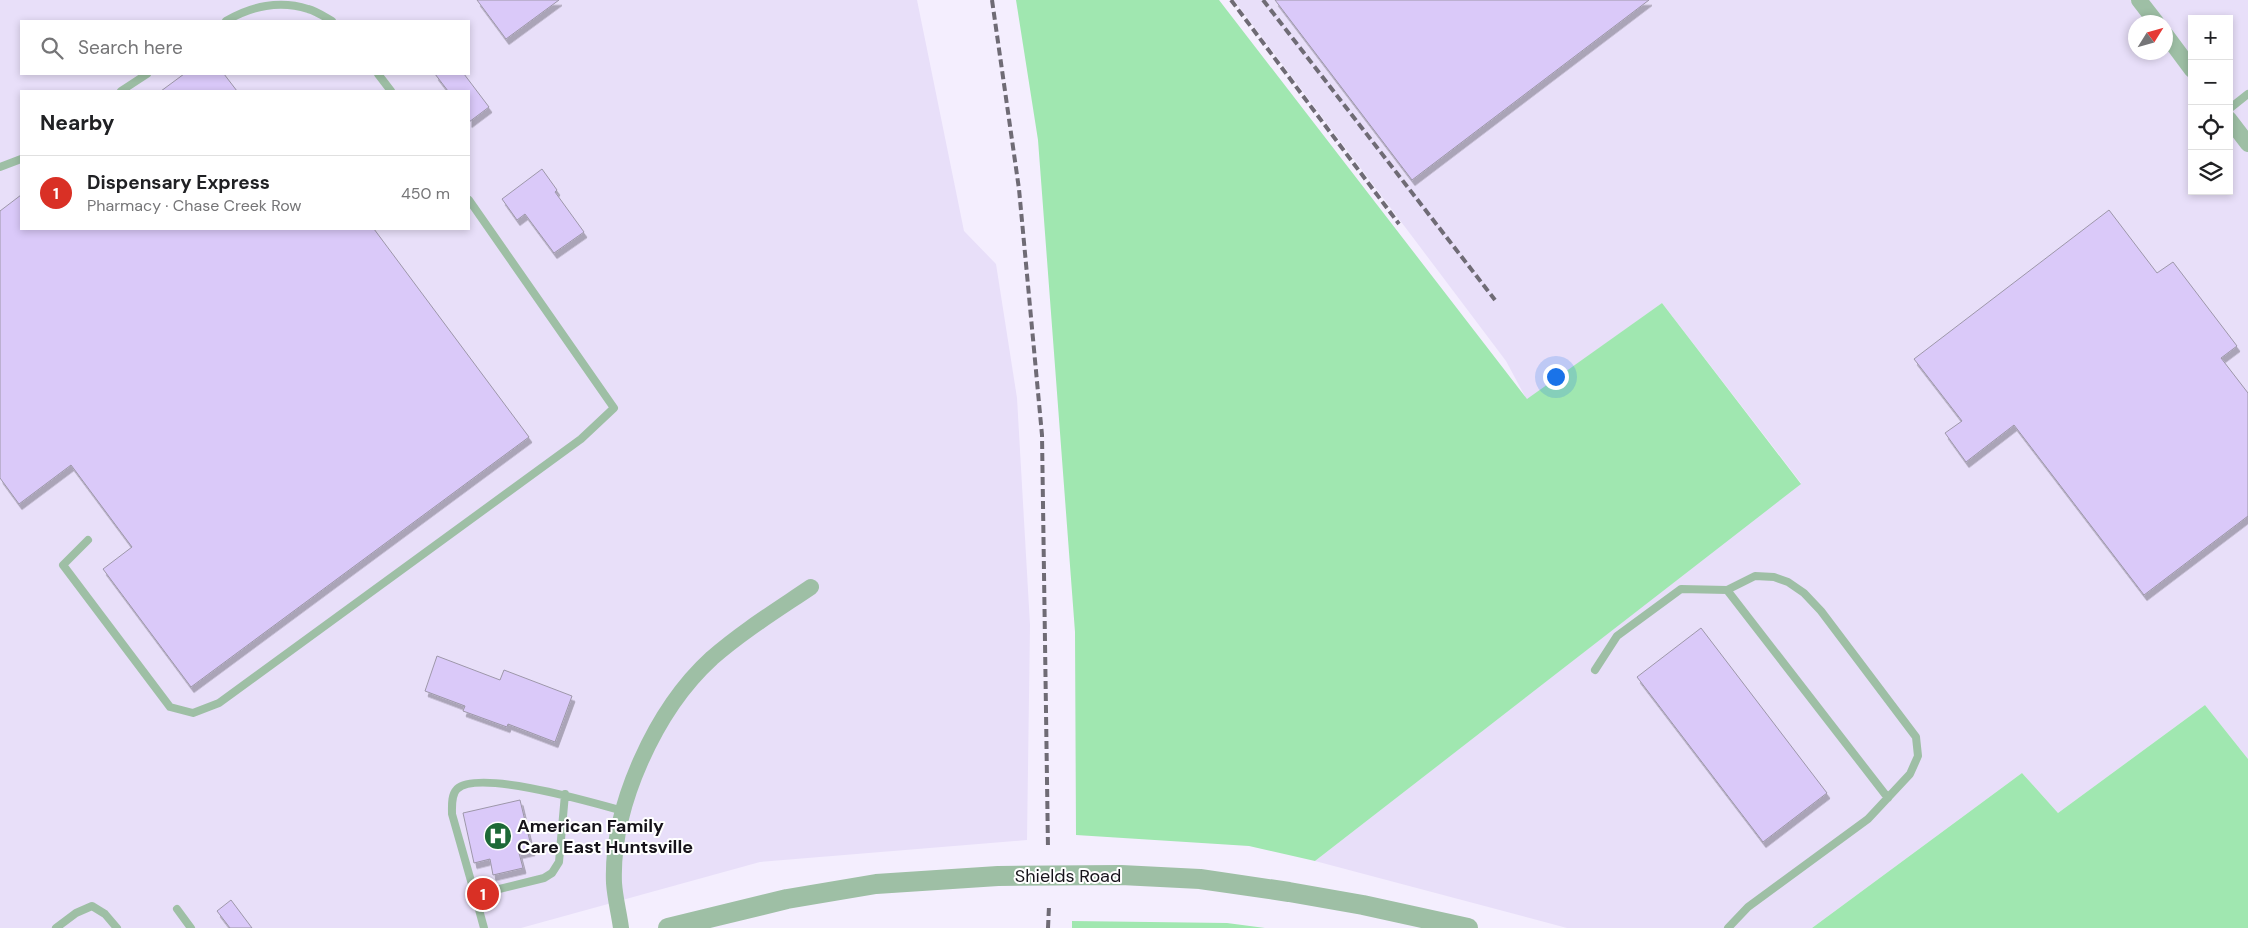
<!DOCTYPE html>
<html lang="en">
<head>
<meta charset="utf-8">
<style>
	:root { --surface:#fff; --page:#f2f2f2; --text:#202124; --muted:#757577; --line:#e0e0e0; --accent:#d93025 }
	body { margin:0; font-family:"DM Sans",sans-serif; background:var(--page); color:var(--text) }
	.controls { position:absolute; right:15px; top:15px; display:grid; overflow:hidden; border-radius:0px; box-shadow:0 2px 8px #0003 }
	.controls button { width:45px; height:45px; display:grid; place-items:center; padding:0; border:0; border-bottom:1px solid var(--line); background:var(--surface); color:var(--text); font:25px sans-serif }
	.compass { position:absolute; left:2128px; top:15px; width:45px; height:45px; border-radius:50%; background:var(--surface); box-shadow:0 2px 8px #0003; rotate:53deg }
	.you { position:absolute; left:1555px; top:376px; width:18px; height:18px; margin:-12px; border:4px solid #fff; border-radius:50%; background:#1a73e8; box-shadow:0 0 0 8px #1a73e833 }
	.badge { display:grid; place-items:center; width:32px; height:32px; border-radius:50%; background:var(--accent); color:#fff; font-size:16px; font-weight:700 }
	.pin { position:absolute; translate:-50% -50%; border:2px solid #fff; box-shadow:0 1px 5px #0006 }
	.list { margin:0; padding:0; list-style:none }
	h2 { display:flex; justify-content:space-between; align-items:center; height:65px; margin:0; padding:0 20px; font-size:21px }
	h2 small { font-size:16px; font-weight:400; color:var(--muted) }
	.list li { display:grid; grid-template-columns:32px 1fr auto; gap:15px; align-items:center; box-sizing:border-box; height:75px; padding:0 20px; border-top:1px solid var(--line) }
	.list b { display:block; font-size:19px; white-space:nowrap }
	.list p { margin:0; font-size:16px; white-space:nowrap; color:var(--muted) }
	.list em { font-size:16px; font-style:normal; color:var(--muted) }
	.icon { flex:none; width:28px; height:28px; fill:none; stroke:currentColor; stroke-width:2; stroke-linecap:round; stroke-linejoin:round }
	.map { position:relative; flex:none; width:2248px; height:928px; overflow:hidden }
	.search { position:absolute; background:var(--surface); box-shadow:0 2px 8px #0003; left:20px; top:20px; width:450px; height:55px; display:flex; align-items:center; gap:12px; box-sizing:border-box; padding:0 18px; border-radius:0px; color:var(--muted); font-size:19px }
	.panel { position:absolute; background:var(--surface); box-shadow:0 2px 8px #0003; left:20px; top:90px; width:450px; height:140px; border-radius:0px }
	.map>svg:first-child { display:block }
</style>
</head>
<body>
<div class="map">
<svg width="2248" height="928" viewBox="0 0 2248 928">
	<defs>
		<filter id="shadow"><feDropShadow dx="3" dy="5.5" stdDeviation="0" flood-color="#0004"/></filter>
	</defs>
	<rect width="100%" height="100%" fill="#f4eefe"/>
	<!-- built -->
	<path fill="#e8dff9" fill-rule="evenodd" d="M0 0H917L964 231 996 264 1017 398 1030 625 1027 840 760 862 521 928H0ZM21 21H469V74H21ZM21 91H469V229H21Z
		M1234 0H2248V759L2205 705 2058 813 2022 773 1812 928H1567L1315 861 1801 483 1662 303 1527 400 1506 361ZM2192 19H2229V191H2192ZM2136 22H2166V52H2136Z"/>
	<!-- green -->
	<path fill="#a0e7b0" d="M1016 0H1219L1527 399 1662 303 1801 484 1315 861 1249 846 1076 835 1075 632 1038 140Z
		M2205 705 2248 759V928H1812L2022 773 2058 813Z
		M1072 921 1227 923 1265 928H1072Z"/>
	<!-- building -->
	<path fill="#dac9f9" stroke="#9d97a9" filter="url(#shadow)" d="M477 0H559L506 39Z
		M1275 0H1649L1412 180Z
		M184 74H224L237 91H161Z
		M435 74H464L489 107 469 122V91H448Z
		M542 169 557 190 555 192 584 232 554 253 525 214 517 220 502 199Z
		M21 195V229H374L529 437 191 687 103 569 132 547 71 465 19 504 0 478V211Z
		M2109 210 2157 273 2173 262 2237 346 2221 358 2248 393V516L2144 595 2014 425 1966 462 1945 433 1962 421 1914 359Z
		M1701 628 1827 793 1763 842 1637 677Z
		M437 656 500 680 504 670 572 696 555 742 508 724 507 727 463 711 465 706 425 691Z
		M520 800 532 850 519 853 523 868 493 875 490 859 474 863 463 813Z
		M231 900 252 928H230L217 911Z"/>
	<g fill="none" stroke-linecap="round" stroke-linejoin="round">
		<!-- service -->
		<path stroke="#9ebfa5" stroke-width="8" d="M226 21C251 6 280 0 308 9 316 11 325 17 332 21
			M378 74 391 91
			M121 91 147 74
			M2229 109 2248 94
			M0 167 21 159
			M88 540 63 565 170 707 193 713 219 703 581 439 614 408 469 200
			M1727 590 1888 798
			M1595 670 1617 636 1681 589 1727 590 1755 576 1774 577 1788 582 1804 593 1821 611 1916 737 1918 756 1910 774 1868 819 1748 907 1728 928
			M475 895 452 814C452 806 451 795 457 789 479 769 594 803 623 811
			M177 909 191 928
			M56 928 76 913 92 906 105 914 117 928
			M484 928 475 895 544 878 552 873 559 862 565 794"/>
		<!-- minor -->
		<path stroke="#9ebfa5" stroke-width="16" d="M2139 0 2156 22
			M2166 35 2192 70
			M2229 119 2248 144
			M621 928C619 913 615 898 614 883 611 806 656 709 712 658 743 631 777 610 811 587"/>
		<!-- tertiary -->
		<path stroke="#9ebfa5" stroke-width="20" d="M668 928 787 899 876 884 998 876 1121 875 1200 879 1289 892 1363 905 1468 928"/>
		<!-- rail -->
		<path stroke="#6f6b75" stroke-width="4" stroke-dasharray="8 4" stroke-linecap="butt" d="M992 0 1019 189 1042 435 1048 849
			M1231 0 1399 224
			M1263 0 1495 300
			M1048 928 1049 906"/>
	</g>
	<!-- icons -->
	<defs>
		<symbol id="hospital-disc" viewBox="-11 -11 22 22"><circle r="9.5" fill="#1d6937" stroke="#fff"/><path d="M-5-5h3v3.5h4V-5h3V5h-3V1.5h-4V5h-3Z" fill="#fff"/></symbol>
	</defs>
	<g fill-rule="evenodd">
		<use href="#hospital-disc" x="482" y="820" width="32" height="32"/>
	</g>
	<g text-anchor="middle" stroke-width="4" stroke-linejoin="round" paint-order="stroke">
		<!-- poi labels -->
		<g font-size="18" font-weight="bold" fill="#16131a" stroke="#fff" text-anchor="start">
			<text x="517" y="832">American Family<tspan x="517" dy="21">Care East Huntsville</tspan></text>
		</g>
		<!-- street labels -->
		<g font-size="18" fill="#16131a" stroke="#fff">
			<text x="1068" y="882">Shields Road</text>
		</g>
	</g>
</svg>
<div class="controls">
<button>+</button>
<button>−</button>
<button><svg class="icon" aria-label="locate" viewBox="0 0 24 24"><circle cx="12" cy="12" r="6"/><path d="M12 2v4M12 18v4M2 12h4M18 12h4"/></svg></button>
<button><svg class="icon" aria-label="layers" viewBox="0 0 24 24"><path d="M12 4l9 5-9 5-9-5zM3 14l9 5 9-5"/></svg></button>
</div>
<svg class="compass" viewBox="-18 -18 36 36"><path d="M0-13l5 13h-10z" fill="#e53935"/><path d="M0 13l5-13h-10z" fill="#757577"/></svg>
<div class="you"></div>
<div class="pin badge" style="left:483px;top:894px">1</div>
<div class="search"><svg class="icon" aria-label="search" viewBox="0 0 24 24"><circle cx="10" cy="10" r="6"/><path d="M15 15l6 6"/></svg>Search here</div>
<section class="panel">
<h2>Nearby<small></small></h2>
<ul class="list">
<li><span class="badge">1</span><div><b>Dispensary Express</b><p>Pharmacy · Chase Creek Row</p></div><em>450 m</em></li>
</ul>
</section>
</div>
</body>
</html>
